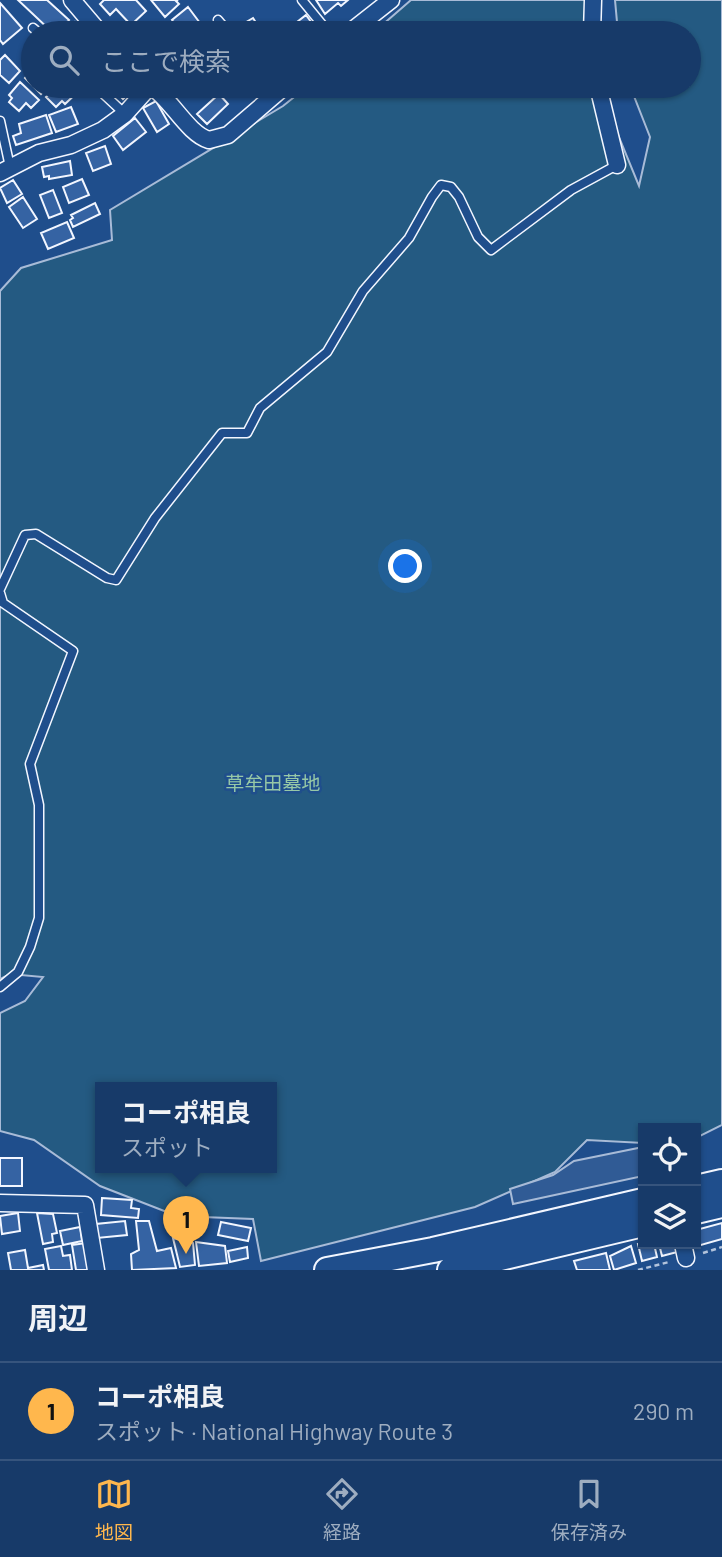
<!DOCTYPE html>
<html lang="ja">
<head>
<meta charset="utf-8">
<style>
	:root { --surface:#173a69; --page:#244571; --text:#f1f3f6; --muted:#9eadc0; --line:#36547d; --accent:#ffb74d }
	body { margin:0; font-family:Barlow,"Noto Sans JP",sans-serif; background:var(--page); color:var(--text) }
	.controls { position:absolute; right:21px; bottom:21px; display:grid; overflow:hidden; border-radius:0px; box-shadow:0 2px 5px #0004 }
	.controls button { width:63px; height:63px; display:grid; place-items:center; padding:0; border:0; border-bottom:2px solid var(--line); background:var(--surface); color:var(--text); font:35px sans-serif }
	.you { position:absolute; left:406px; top:567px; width:24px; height:24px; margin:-18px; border:5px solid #fff; border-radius:50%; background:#1a73e8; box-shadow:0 0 0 10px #1a73e833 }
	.badge { display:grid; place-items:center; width:46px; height:46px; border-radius:50%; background:var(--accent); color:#111; font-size:23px; font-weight:700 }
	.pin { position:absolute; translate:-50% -58px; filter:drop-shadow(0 2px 4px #0008) }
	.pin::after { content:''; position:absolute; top:37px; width:24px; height:21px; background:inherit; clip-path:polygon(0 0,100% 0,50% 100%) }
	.popup { position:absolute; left:95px; top:1082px; width:182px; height:91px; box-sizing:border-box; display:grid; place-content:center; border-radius:0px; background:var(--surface); filter:drop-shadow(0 2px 5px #0005); font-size:23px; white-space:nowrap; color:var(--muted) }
	.popup b { font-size:26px; color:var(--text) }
	.popup::after { content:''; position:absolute; left:50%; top:100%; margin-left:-14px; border:14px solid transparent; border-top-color:var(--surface) }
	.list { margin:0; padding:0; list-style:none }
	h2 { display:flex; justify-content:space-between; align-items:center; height:91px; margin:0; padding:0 28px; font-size:30px }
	h2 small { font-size:23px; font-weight:400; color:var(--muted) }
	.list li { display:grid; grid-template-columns:46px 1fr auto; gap:21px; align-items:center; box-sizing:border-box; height:98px; padding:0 28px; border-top:2px solid var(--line) }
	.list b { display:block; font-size:26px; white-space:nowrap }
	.list p { margin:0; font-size:23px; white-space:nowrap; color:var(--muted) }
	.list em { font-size:23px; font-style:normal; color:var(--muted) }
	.icon { flex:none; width:38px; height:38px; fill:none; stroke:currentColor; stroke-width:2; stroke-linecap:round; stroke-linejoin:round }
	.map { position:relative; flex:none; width:722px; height:1270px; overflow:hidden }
	.search { position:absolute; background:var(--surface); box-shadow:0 2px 5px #0004; left:21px; right:21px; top:21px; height:77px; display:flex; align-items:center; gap:18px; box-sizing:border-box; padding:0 24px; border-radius:38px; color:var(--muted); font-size:26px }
	.sheet { height:189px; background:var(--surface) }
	nav { display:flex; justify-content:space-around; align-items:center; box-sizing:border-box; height:98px; border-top:2px solid var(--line); background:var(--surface); font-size:19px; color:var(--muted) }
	nav a { display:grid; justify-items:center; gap:4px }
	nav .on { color:var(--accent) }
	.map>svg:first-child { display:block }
</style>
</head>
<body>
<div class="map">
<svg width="722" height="1270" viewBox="0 0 722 1270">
	<rect width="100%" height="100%" fill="#1f4e8c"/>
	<!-- green -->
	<path fill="#245a82" stroke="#a8bbd7" stroke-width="2" fill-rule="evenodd" d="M411 0H587V33H373Z
		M615 0H722V1125L696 1138V1128H643V1143L587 1140 555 1172 475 1207 261 1261 253 1219 177 1216 100 1186 34 1140 0 1131V1013L25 1001 43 977 10 974 0 979V291L21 268 112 240 110 210 283 106 308 86H598L639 186 650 137 630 86H689V33H618ZM100 1088H272V1168H100Z"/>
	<!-- parking -->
	<path fill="#305b95" stroke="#a8bbd7" stroke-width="2" d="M643 1147V1176L513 1204 510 1189 553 1175 574 1161Z"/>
	<!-- building -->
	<path fill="#3563a3" stroke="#f2f6ff" stroke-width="2" d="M18 0H47L69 20 56 33H53Z
		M104 0H136L146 11 131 25 116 9 110 15 100 4Z
		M151 0H178L176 1 179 4 165 17Z
		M316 0H348L341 6 338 3 325 14Z
		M0 3 22 28 3 44 0 40Z
		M188 7 200 23 188 33H183L172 20Z
		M306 15 314 26 305 33H283Z
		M253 18 262 32 239 33 236 28Z
		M75 22 86 32 64 33Z
		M5 55 20 71 9 83 0 75V60Z
		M33 69V86H43L46 89 41 94 25 78Z
		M20 82 39 100 31 108 26 103 19 111 9 102 12 98 9 95Z
		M57 86H84L65 104 62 101 56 107 46 97Z
		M111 86H137L123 99Z
		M219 94 228 104 207 124 197 114Z
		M156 101 169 124 157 132 143 108Z
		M71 107 78 124 56 132 49 115Z
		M46 115 52 133 16 145 13 136 21 133 19 124Z
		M135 118 146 132 123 150 113 136Z
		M105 146 111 164 93 171 86 153Z
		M70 161 72 175 49 179V176L44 177 42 167Z
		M82 179 89 195 69 203 63 187Z
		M13 180 22 194 7 203 0 188Z
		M53 190 62 213 49 218 40 195Z
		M23 197 37 219 23 228 9 207Z
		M95 203 100 214 73 227 70 220 73 218 71 215Z
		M67 222 74 238 48 249 41 233Z
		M0 1158H22V1186H0Z
		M102 1198 132 1200 131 1208 139 1209 138 1218 101 1215Z
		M18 1213 20 1231 2 1234 0 1216Z
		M37 1213 53 1214 57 1233 52 1234 53 1242 43 1244Z
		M125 1221 127 1235 97 1238 96 1224Z
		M136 1221H149L157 1251 171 1248 176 1268 132 1270 131 1254 139 1250Z
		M221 1222 251 1228 248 1241 218 1235Z
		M722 1223V1239L694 1247 696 1230Z
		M80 1227 82 1241 63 1245 60 1231Z
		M173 1238 193 1243 195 1265 180 1267Z
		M196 1242 225 1246 227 1263 199 1266Z
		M86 1243 90 1270H76L72 1245Z
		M643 1243 654 1244 657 1257 642 1261 638 1244Z
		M659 1244H675L677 1252 662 1256Z
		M61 1246 63 1256 70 1255 72 1270H49L45 1249Z
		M631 1246 636 1263 614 1270 610 1256Z
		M247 1247 248 1258 230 1262 228 1251Z
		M25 1250 28 1268 43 1265 44 1270H11L8 1253Z
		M606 1253 610 1270H577L574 1261Z"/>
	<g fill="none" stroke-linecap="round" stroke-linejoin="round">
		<defs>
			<path id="service" d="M302 0 329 33
				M218 20 229 33
				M33 28 39 33
				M95 86 125 114
				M0 121 10 167
				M0 589 25 535 36 534 107 578 116 580 155 518 222 433H247L260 408 327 352 363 291 409 238 432 197 441 185 451 187 459 197 478 237 491 250 571 190 617 165
				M0 593 3 603 73 651 30 764 39 805V918L30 947 18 972 0 987"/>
			<path id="minor" d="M72 0 100 33
				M349 33 391 0
				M592 33 593 0
				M151 86C171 99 188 134 209 140L228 135 285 86
				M598 86 617 165
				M0 173 39 153 71 145 103 130 125 114 150 86
				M0 1203 85 1205 96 1270
				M683 1244 686 1258"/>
			<path id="trunk" d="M696 1188 722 1182
				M696 1211 722 1205
				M327 1270 433 1250 643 1201
				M450 1270 643 1224"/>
		</defs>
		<!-- service casing -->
		<use href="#service" stroke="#f2f6ff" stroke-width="11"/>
		<!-- minor casing -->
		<use href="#minor" stroke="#f2f6ff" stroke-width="19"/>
		<!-- trunk casing -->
		<use href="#trunk" stroke="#f2f6ff" stroke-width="28"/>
		<!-- path -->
		<path stroke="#b3c4dc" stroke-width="2.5" stroke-dasharray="5 3.5" stroke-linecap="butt" d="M703 1253 722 1247
			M638 1270 669 1262"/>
		<!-- service -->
		<use href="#service" stroke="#1f4e8c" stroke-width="8"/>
		<!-- minor -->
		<use href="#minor" stroke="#1f4e8c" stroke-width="16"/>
		<!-- trunk -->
		<use href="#trunk" stroke="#1f4e8c" stroke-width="24"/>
	</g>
	<g text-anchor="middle" stroke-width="5" stroke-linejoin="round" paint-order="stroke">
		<!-- park labels -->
		<g font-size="19" fill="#97c8a6" stroke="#1f4e8c">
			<text x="273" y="790">草牟田墓地</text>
		</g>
	</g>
</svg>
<div class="controls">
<button><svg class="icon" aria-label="locate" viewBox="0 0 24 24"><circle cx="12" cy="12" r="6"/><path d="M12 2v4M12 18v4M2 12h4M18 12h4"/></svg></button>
<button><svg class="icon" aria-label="layers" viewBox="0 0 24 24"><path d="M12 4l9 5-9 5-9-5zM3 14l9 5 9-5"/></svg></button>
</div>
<div class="you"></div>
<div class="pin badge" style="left:186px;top:1254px">1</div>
<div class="popup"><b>コーポ相良</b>スポット</div>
<div class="search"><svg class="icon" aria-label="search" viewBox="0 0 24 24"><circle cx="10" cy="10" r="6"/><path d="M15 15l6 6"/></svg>ここで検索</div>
</div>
<section class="sheet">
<h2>周辺<small></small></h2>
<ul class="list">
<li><span class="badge">1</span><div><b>コーポ相良</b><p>スポット · National Highway Route 3</p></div><em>290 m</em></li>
</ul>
</section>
<nav>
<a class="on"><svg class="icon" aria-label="map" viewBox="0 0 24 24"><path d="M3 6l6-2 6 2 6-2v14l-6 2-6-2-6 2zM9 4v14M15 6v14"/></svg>地図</a>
<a><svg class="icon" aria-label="directions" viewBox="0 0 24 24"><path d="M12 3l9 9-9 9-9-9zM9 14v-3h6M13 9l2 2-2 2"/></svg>経路</a>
<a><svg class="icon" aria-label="saved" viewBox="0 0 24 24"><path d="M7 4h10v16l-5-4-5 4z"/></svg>保存済み</a>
</nav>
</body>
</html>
